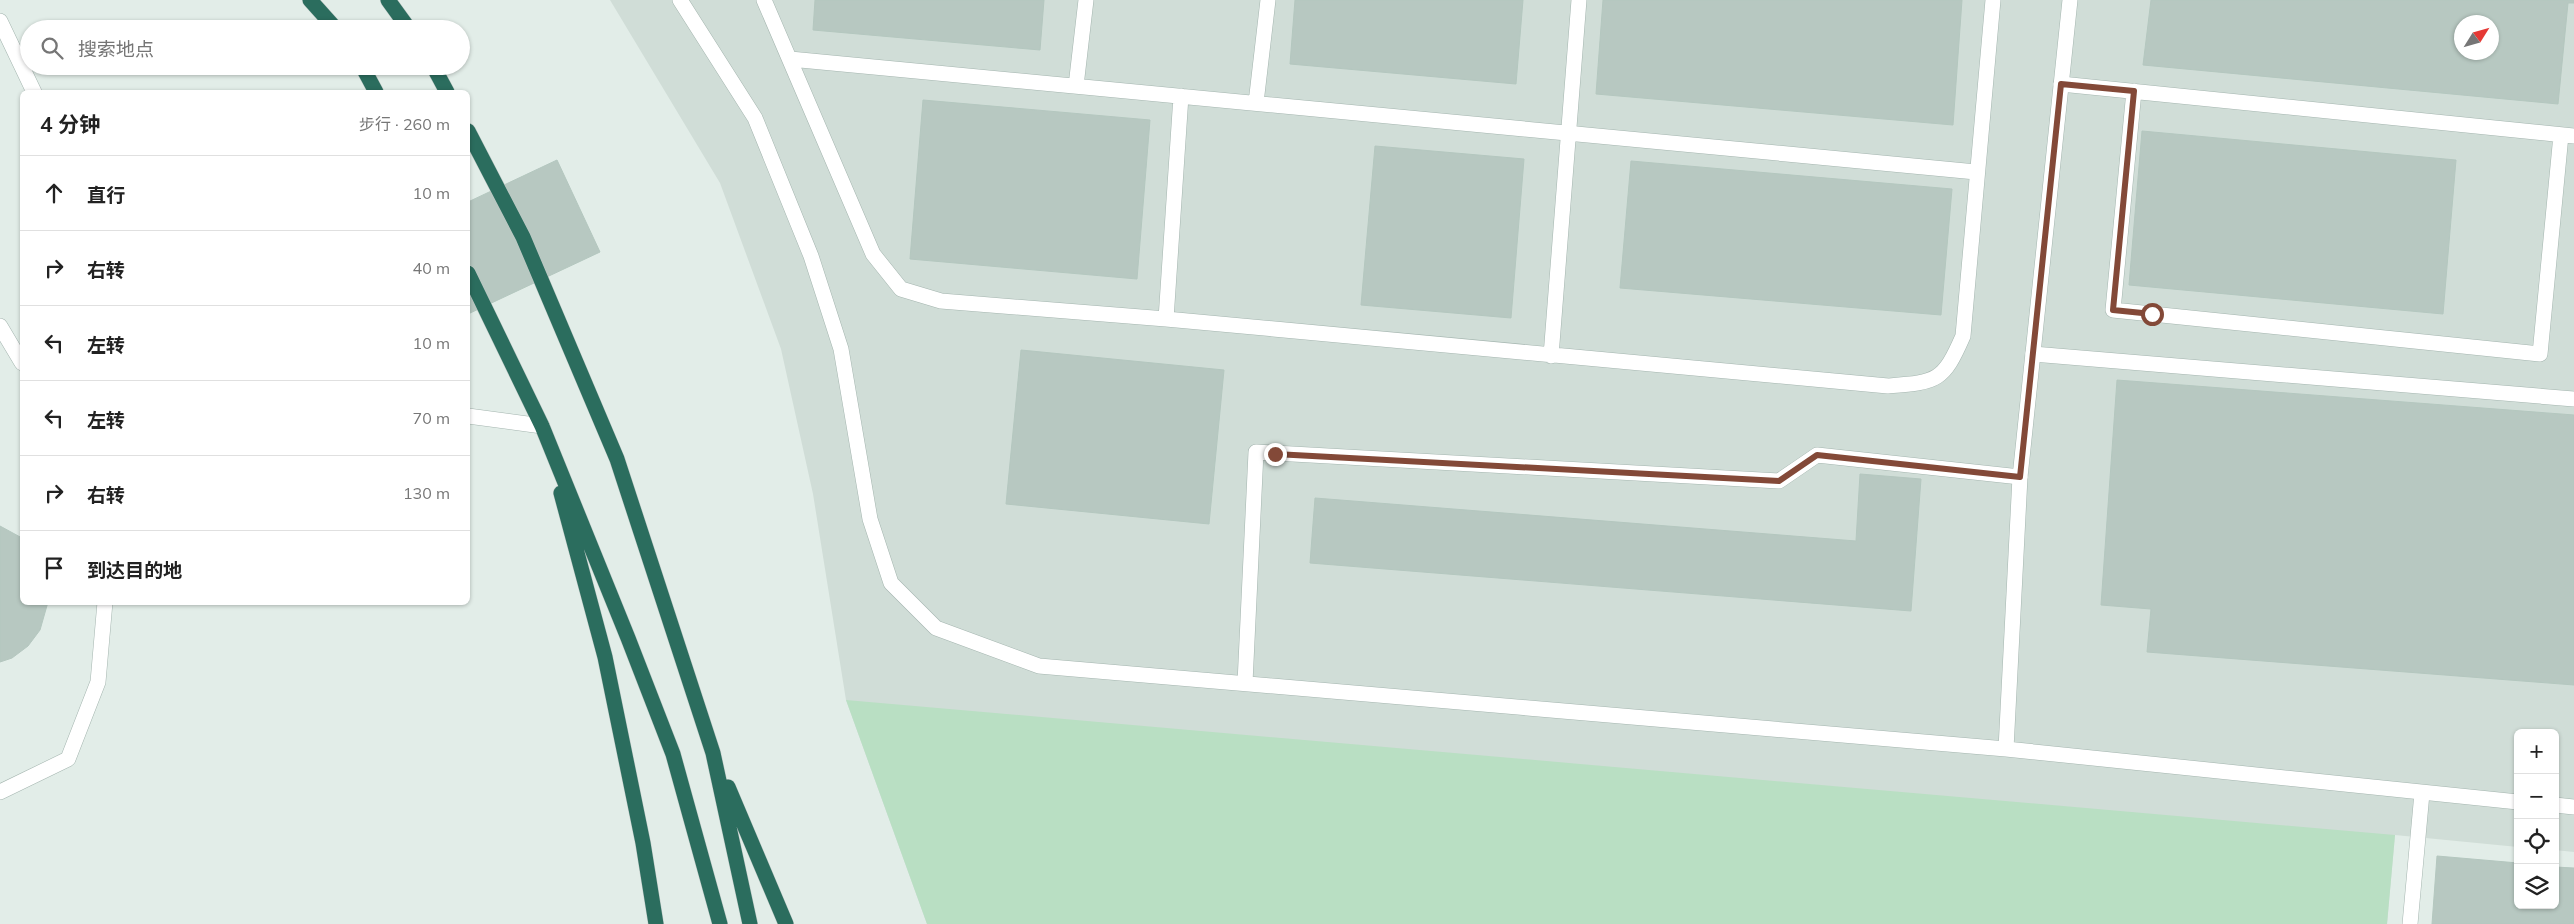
<!DOCTYPE html>
<html lang="zh">
<head>
<meta charset="utf-8">
<style>
	:root { --surface:#fff; --page:#f6f6f6; --text:#222; --muted:#767676; --line:#e0e0e0 }
	body { margin:0; font-family:Mulish,"Noto Sans SC",sans-serif; background:var(--page); color:var(--text) }
	.controls { position:absolute; right:15px; bottom:15px; display:grid; overflow:hidden; border-radius:8px; box-shadow:0 1px 4px #0004 }
	.controls button { width:45px; height:45px; display:grid; place-items:center; padding:0; border:0; border-bottom:1px solid var(--line); background:var(--surface); color:var(--text); font:25px sans-serif }
	.compass { position:absolute; left:2454px; top:15px; width:45px; height:45px; border-radius:50%; background:var(--surface); box-shadow:0 1px 4px #0004; rotate:53deg }
	.stop { position:absolute; width:15px; height:15px; margin:-11px; border:4px solid #834938; border-radius:50%; background:#fff }
	.stop.end { background:#834938; border-color:#fff; box-shadow:0 1px 5px #0008 }
	.list { margin:0; padding:0; list-style:none }
	h2 { display:flex; justify-content:space-between; align-items:center; height:65px; margin:0; padding:0 20px; font-size:21px }
	h2 small { font-size:16px; font-weight:400; color:var(--muted) }
	.list li { display:grid; grid-template-columns:32px 1fr auto; gap:15px; align-items:center; box-sizing:border-box; height:75px; padding:0 20px; border-top:1px solid var(--line) }
	.list b { display:block; font-size:19px; white-space:nowrap }
	.list em { font-size:16px; font-style:normal; color:var(--muted) }
	.icon { flex:none; width:28px; height:28px; fill:none; stroke:currentColor; stroke-width:2; stroke-linecap:round; stroke-linejoin:round }
	.map { position:relative; flex:none; width:2574px; height:924px; overflow:hidden }
	.search { position:absolute; background:var(--surface); box-shadow:0 1px 4px #0004; left:20px; top:20px; width:450px; height:55px; display:flex; align-items:center; gap:12px; box-sizing:border-box; padding:0 18px; border-radius:28px; color:var(--muted); font-size:19px }
	.panel { position:absolute; background:var(--surface); box-shadow:0 1px 4px #0004; left:20px; top:90px; width:450px; height:515px; border-radius:8px }
	.map>svg:first-child { display:block }
</style>
</head>
<body>
<div class="map">
<svg width="2574" height="924" viewBox="0 0 2574 924">
	<rect width="100%" height="100%" fill="#e2ede8"/>
	<!-- built -->
	<path fill="#d0ddd7" fill-rule="evenodd" d="M610 0H2574V852L2555 850V733H2518V847L2395 835 2387 924H927L846 700 813 494 781 349 720 183ZM2462 22H2492V52H2462Z"/>
	<!-- green -->
	<path fill="#b9dfc3" d="M846 700 2395 835 2387 924H927Z"/>
	<!-- building -->
	<path fill="#b7c8c1" stroke="#b4c7bf" fill-rule="evenodd" d="M815 0H1044L1040 50 813 30Z
		M1295 0H1523L1516 84 1290 64Z
		M1603 0H1962L1953 125 1596 94Z
		M2151 0H2574V3H2568L2558 104 2143 65ZM2462 22H2492V52H2462Z
		M923 100 1150 120 1137 279 910 259Z
		M2142 131 2456 160 2443 314 2129 285Z
		M1375 146 1524 159 1511 318 1361 305Z
		M557 160 600 252 468 314V202Z
		M1631 161 1952 189 1941 315 1620 288Z
		M1021 350 1224 370 1209 524 1006 504Z
		M2117 380 2574 415V685L2147 652 2151 609 2101 605Z
		M1860 474 1921 479 1911 611 1310 563 1315 498 1856 541Z
		M0 526 22 538V602H48L40 630 28 646 12 658 0 662Z
		M2437 856 2518 863V905H2555V867L2574 868V924H2432Z"/>
	<g fill="none" stroke-linecap="round" stroke-linejoin="round">
		<defs>
			<path id="minor" d="M764 0 873 254 901 289 941 301 1166 319 1888 386C1937 382 1943 382 1963 336L1993 0
				M0 21 34 92
				M790 59 1976 172
				M2061 84 2574 136
				M1076 86 1086 0
				M2134 91 2113 310 2540 354 2561 135
				M1256 103 1268 0
				M1166 319 1181 96
				M0 326 22 363
				M2033 354 2574 399
				M1551 356 1579 0
				M468 416 542 426
				M1245 683 1256 452 1779 481 1817 455 2020 477
				M0 792 68 759 98 682 105 602
				M2410 924 2422 793"/>
			<path id="tertiary" d="M680 0 755 118 811 256 841 349 870 519 891 583 936 628 1039 666 2006 749 2518 802
				M2006 749 2020 477 2070 0
				M2555 805 2574 807"/>
			<path id="motorway" d="M310 0 336 29
				M388 0 409 29
				M362 66 376 92
				M433 66 447 92
				M468 131 523 237 617 459 713 753 750 924
				M468 273 542 426 628 638 673 754 720 924
				M561 493 605 657 643 843 656 924
				M728 787 786 924"/>
		</defs>
		<!-- minor casing -->
		<use href="#minor" stroke="#a4b5af" stroke-width="16"/>
		<!-- tertiary casing -->
		<use href="#tertiary" stroke="#a4b5af" stroke-width="16"/>
		<!-- motorway casing -->
		<use href="#motorway" stroke="#c1c9c7" stroke-width="16"/>
		<!-- minor -->
		<use href="#minor" stroke="#fff" stroke-width="15"/>
		<!-- tertiary -->
		<use href="#tertiary" stroke="#fff" stroke-width="15"/>
		<!-- motorway -->
		<use href="#motorway" stroke="#2b6d5e" stroke-width="15"/>
	</g>
	<g fill="none" stroke-linecap="round" stroke-linejoin="round">
		<!-- route -->
		<path stroke="#834938" stroke-width="6" d="M1275 454 1779 481 1817 455 2020 477 2061 84 2134 91 2113 310 2152 314"/>
	</g>
</svg>
<div class="controls">
<button>+</button>
<button>−</button>
<button><svg class="icon" aria-label="locate" viewBox="0 0 24 24"><circle cx="12" cy="12" r="6"/><path d="M12 2v4M12 18v4M2 12h4M18 12h4"/></svg></button>
<button><svg class="icon" aria-label="layers" viewBox="0 0 24 24"><path d="M12 4l9 5-9 5-9-5zM3 14l9 5 9-5"/></svg></button>
</div>
<svg class="compass" viewBox="-18 -18 36 36"><path d="M0-13l5 13h-10z" fill="#e53935"/><path d="M0 13l5-13h-10z" fill="#767676"/></svg>
<div class="stop" style="left:2152px;top:314px"></div>
<div class="stop end" style="left:1275px;top:454px"></div>
<div class="search"><svg class="icon" aria-label="search" viewBox="0 0 24 24"><circle cx="10" cy="10" r="6"/><path d="M15 15l6 6"/></svg>搜索地点</div>
<section class="panel">
<h2>4 分钟<small>步行 · 260 m</small></h2>
<ul class="list">
<li><svg class="icon" aria-label="ahead" viewBox="0 0 24 24"><path d="M12 20V5M6 11l6-6 6 6"/></svg><div><b>直行</b></div><em>10 m</em></li>
<li><svg class="icon" aria-label="right" viewBox="0 0 24 24"><path d="M7 20v-9h11M14 6l5 5-5 5"/></svg><div><b>右转</b></div><em>40 m</em></li>
<li><svg class="icon" aria-label="left" viewBox="0 0 24 24"><path d="M17 20v-9H6M10 6l-5 5 5 5"/></svg><div><b>左转</b></div><em>10 m</em></li>
<li><svg class="icon" aria-label="left" viewBox="0 0 24 24"><path d="M17 20v-9H6M10 6l-5 5 5 5"/></svg><div><b>左转</b></div><em>70 m</em></li>
<li><svg class="icon" aria-label="right" viewBox="0 0 24 24"><path d="M7 20v-9h11M14 6l5 5-5 5"/></svg><div><b>右转</b></div><em>130 m</em></li>
<li><svg class="icon" aria-label="arrive" viewBox="0 0 24 24"><path d="M6 21V4h12l-3 4 3 4H6"/></svg><div><b>到达目的地</b></div></li>
</ul>
</section>
</div>
</body>
</html>
